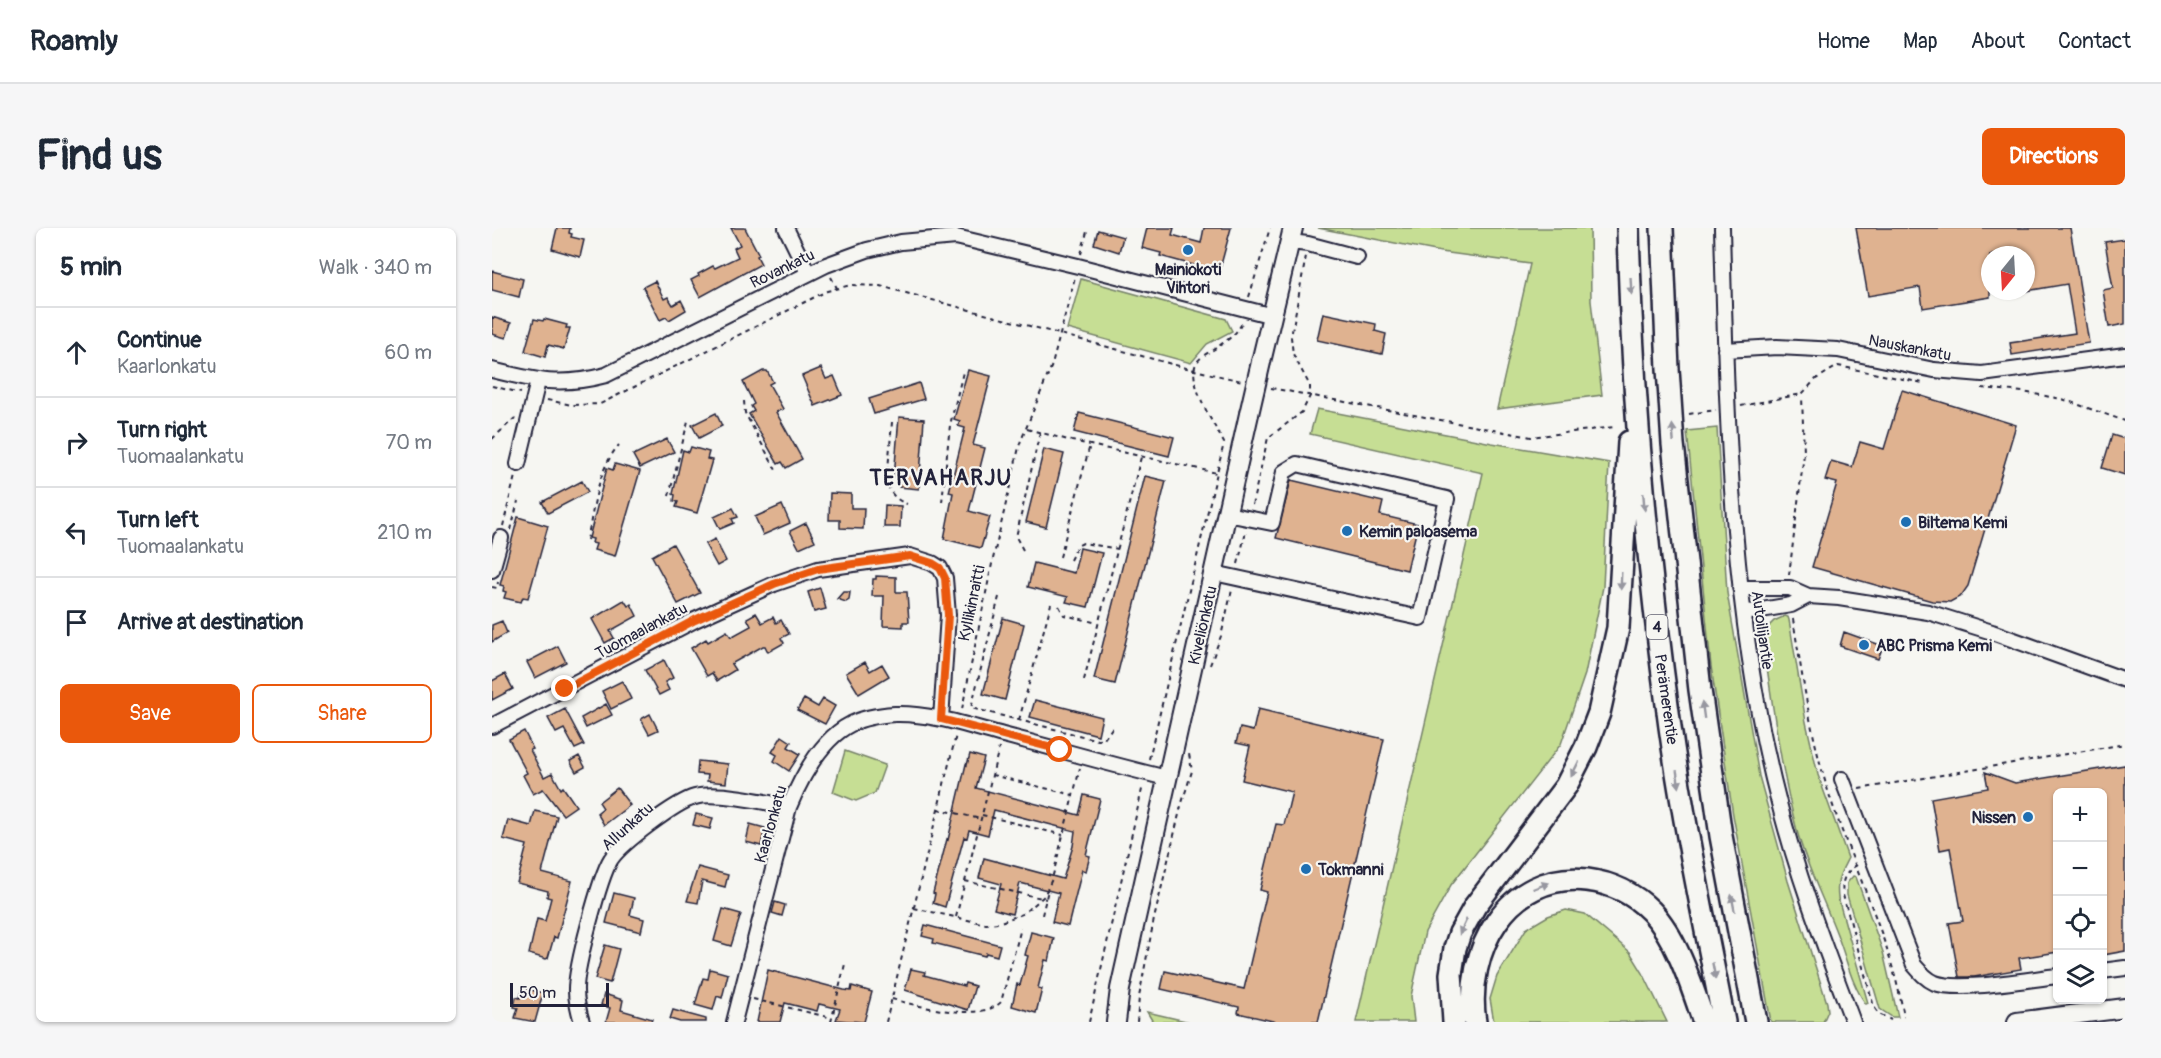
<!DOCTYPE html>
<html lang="en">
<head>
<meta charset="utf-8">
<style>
	:root { --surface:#fff; --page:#f6f6f7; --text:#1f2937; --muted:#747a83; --line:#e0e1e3; --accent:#ea580c }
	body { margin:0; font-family:Pangolin,sans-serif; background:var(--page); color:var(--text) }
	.controls { position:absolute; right:18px; bottom:18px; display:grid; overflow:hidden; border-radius:9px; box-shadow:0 2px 4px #0004 }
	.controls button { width:54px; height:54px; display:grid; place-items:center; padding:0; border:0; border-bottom:2px solid var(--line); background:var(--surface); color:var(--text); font:30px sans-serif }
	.compass { position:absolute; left:1489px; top:18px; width:54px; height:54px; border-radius:50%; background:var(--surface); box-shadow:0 2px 4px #0004; rotate:198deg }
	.scale { position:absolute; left:18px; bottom:15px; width:99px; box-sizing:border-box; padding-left:6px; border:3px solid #22223b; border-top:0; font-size:16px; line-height:21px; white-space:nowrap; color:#22223b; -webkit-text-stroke:4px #f6f6f2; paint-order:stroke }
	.stop { position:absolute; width:18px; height:18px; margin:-14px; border:4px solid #ea580c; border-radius:50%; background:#fff }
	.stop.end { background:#ea580c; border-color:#fff; box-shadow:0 2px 6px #0008 }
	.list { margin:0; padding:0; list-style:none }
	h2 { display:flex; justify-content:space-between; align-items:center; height:78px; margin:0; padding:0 24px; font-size:26px }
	h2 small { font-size:20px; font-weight:400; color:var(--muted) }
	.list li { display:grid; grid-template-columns:39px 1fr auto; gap:18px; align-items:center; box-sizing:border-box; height:90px; padding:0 24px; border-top:2px solid var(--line) }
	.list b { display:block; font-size:22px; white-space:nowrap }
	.list p { margin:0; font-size:20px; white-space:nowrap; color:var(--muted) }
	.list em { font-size:20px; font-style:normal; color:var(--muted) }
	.actions { display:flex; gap:12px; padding:18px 24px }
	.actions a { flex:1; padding:14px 0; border:2px solid var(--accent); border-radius:9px; text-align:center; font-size:21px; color:var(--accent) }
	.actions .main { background:var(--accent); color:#fff }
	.icon { flex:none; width:33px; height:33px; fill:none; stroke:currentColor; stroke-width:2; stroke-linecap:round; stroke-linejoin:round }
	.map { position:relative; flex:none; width:1633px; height:794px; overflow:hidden; border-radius:9px }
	header { display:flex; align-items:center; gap:36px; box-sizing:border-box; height:84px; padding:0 30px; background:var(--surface); border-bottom:2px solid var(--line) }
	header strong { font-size:28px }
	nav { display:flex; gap:33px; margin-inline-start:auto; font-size:21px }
	.intro { display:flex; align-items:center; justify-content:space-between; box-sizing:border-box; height:144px; padding:0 36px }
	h1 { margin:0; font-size:42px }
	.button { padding:15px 27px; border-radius:9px; background:var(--accent); color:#fff; font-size:21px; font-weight:700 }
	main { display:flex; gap:36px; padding:0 36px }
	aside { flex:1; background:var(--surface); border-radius:9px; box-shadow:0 2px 4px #0004 }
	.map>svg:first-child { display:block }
</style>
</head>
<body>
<header>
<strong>Roamly</strong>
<nav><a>Home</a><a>Map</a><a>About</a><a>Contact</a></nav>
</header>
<div class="intro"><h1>Find us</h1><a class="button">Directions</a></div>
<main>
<aside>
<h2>5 min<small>Walk · 340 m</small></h2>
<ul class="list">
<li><svg class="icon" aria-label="ahead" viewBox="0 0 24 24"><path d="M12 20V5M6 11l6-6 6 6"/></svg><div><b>Continue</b><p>Kaarlonkatu</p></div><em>60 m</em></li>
<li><svg class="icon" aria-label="right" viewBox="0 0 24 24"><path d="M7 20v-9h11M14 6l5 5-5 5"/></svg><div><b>Turn right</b><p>Tuomaalankatu</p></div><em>70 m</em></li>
<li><svg class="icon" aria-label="left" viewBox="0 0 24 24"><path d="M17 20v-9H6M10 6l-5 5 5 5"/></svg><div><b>Turn left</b><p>Tuomaalankatu</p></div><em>210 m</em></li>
<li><svg class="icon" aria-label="arrive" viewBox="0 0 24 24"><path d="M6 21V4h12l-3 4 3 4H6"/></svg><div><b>Arrive at destination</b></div></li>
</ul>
<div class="actions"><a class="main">Save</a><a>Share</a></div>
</aside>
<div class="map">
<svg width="1633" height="794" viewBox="0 0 1633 794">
	<rect width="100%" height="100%" fill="#f6f6f2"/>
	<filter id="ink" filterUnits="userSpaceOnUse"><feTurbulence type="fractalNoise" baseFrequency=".0167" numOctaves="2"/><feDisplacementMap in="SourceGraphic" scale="12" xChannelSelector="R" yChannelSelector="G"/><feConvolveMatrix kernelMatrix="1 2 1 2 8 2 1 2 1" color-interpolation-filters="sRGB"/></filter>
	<g filter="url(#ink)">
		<!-- green -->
		<path fill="#c6de94" stroke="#748068" stroke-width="1.5" d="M826 0H1098L1099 73 1110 167 1005 181 1038 36 949 24Z
			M589 51 734 91 740 103 715 116 699 135 575 101Z
			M825 181 1000 215 1117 235 1111 359 1093 446 1069 516 959 657 933 704 919 768 922 794H864L991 245 818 206Z
			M1225 200 1235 365 1267 548 1296 653 1335 775 1336 783 1331 794H1279L1241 587 1219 438 1195 203Z
			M1293 388 1296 389 1297 392 1314 494 1326 547 1356 630C1348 646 1344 651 1346 670L1376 775 1374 776C1359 756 1355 732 1346 709 1333 674 1315 640 1305 603 1288 538 1280 472 1270 405L1282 393Z
			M353 523 393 537 383 565 364 573 341 564Z
			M1361 648 1364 649 1391 724 1406 789H1400L1388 781 1355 667V655Z
			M1074 682 1093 686 1138 724 1151 745 1175 794H1002L998 771 1005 748 1034 701 1056 688Z
			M655 784 698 794H661Z"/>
		<!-- building -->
		<path fill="#dfb290" stroke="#22223b" stroke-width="1.5" d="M65 0H78L77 5 80 6 79 9 92 12 88 29 60 21Z
			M239 0H253L267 27 265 28 269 36 208 69 199 52 207 48 206 46 221 38 223 40 246 29 242 20 248 17Z
			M655 0H682L680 7 709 15 712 0H739L727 44 668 28 669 25 650 20Z
			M1364 0H1578L1597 115 1520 127 1518 115 1583 105 1575 56 1534 63V27H1498V69L1431 80 1428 59 1376 68Z
			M606 2 631 9 627 24 602 16Z
			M1633 11V96L1617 99 1611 62 1621 60 1613 14Z
			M0 43 31 51 27 69 0 62Z
			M163 53 172 71 176 69 181 77 189 72 194 82 177 92 174 89 168 92 151 59Z
			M831 85 884 96 883 103 894 106 890 126 825 112Z
			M0 89 19 95 14 110 0 106Z
			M42 91 51 93 52 91 75 97 74 100H78L72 121 56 117 53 129 33 123Z
			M329 140 334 151 342 148 350 167 323 178 310 148Z
			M476 142 499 148 481 217 493 220 477 283 498 289 489 320 452 311 461 265 457 264 473 200 466 198 468 193 462 191Z
			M271 143H275L281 154 277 156 291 181 284 184 310 231 294 240 290 234 286 236 257 186 262 183 259 178 262 176 251 154Z
			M427 155 432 171 382 186 377 171Z
			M1410 162 1524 197 1476 358 1469 368 1458 374 1440 373 1320 339 1345 255 1333 252 1339 233 1360 239 1368 214 1392 221Z
			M224 185 230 198 207 210 200 197Z
			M587 185 682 209 677 228 582 204Z
			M407 189 432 191 427 261 407 259 408 249H402Z
			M1620 207 1633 211V247L1610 240Z
			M175 211 182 224 148 240 141 227Z
			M199 219 217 224 215 231 220 232 205 285 184 279 186 274 182 273 183 267 181 266 191 222 197 224Z
			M552 221 572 226 554 299 534 294Z
			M123 236 148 243 123 328 102 322 104 316 100 315 101 311 97 310 115 240 121 242Z
			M653 248 674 253 623 456 602 451Z
			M799 252 891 274 888 287 926 296 915 342 784 310Z
			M90 253 96 264 56 285 50 274Z
			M338 265 359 266V280H372L371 301 348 300V292H337Z
			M290 277 298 295 271 307 263 289Z
			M393 277 409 278 408 299H392Z
			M241 280 246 289 240 291 242 295 228 301 222 289Z
			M26 289 56 298 36 370 31 369 29 374 12 370 14 364 11 363 12 358 8 357Z
			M314 295 323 313 307 320 298 303Z
			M223 311 234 333 225 338 213 316Z
			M181 316 208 365 186 376 160 328Z
			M588 320 610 325 596 379 574 374 576 369 536 359 542 335 582 345Z
			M384 348 404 349V364H415L417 394H411V399L391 398 392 368H380L381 351H384Z
			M328 360 334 381 322 384 316 364Z
			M351 364H358L357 372 354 374 345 371Z
			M132 372 136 378 139 376 145 388 118 403 122 410 113 415 100 391Z
			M264 385 270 395 281 389 284 395 289 392 297 406 289 410 292 415 276 424 273 418H271L239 436 243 442 225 453 220 445 215 448 199 420 214 411 216 414 235 403 239 409 259 398 255 390Z
			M511 390 532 396 513 472 491 466Z
			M10 393 15 405 0 414V397Z
			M1352 404 1391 418 1386 431 1348 418Z
			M66 418 74 434 43 450 35 434Z
			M172 432 181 450 173 454 177 462 167 467 153 442Z
			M373 434 378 443 390 436 397 448 367 466 354 445Z
			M13 446 21 461 0 472V453Z
			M130 453 139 471 119 481 110 463Z
			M312 471 326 479 331 471 343 478 333 496 305 482Z
			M543 472 610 489 606 507 538 489Z
			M114 476 120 487 94 500 89 490Z
			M73 481 92 517 83 521 72 501 64 505 56 490Z
			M766 481 892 511 826 794H785L746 785 747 779 669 761 673 743 752 761 775 664 768 662 784 596 792 597 800 564 750 552 758 518 744 515 748 500 761 503Z
			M158 486 166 502 157 506 149 491Z
			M32 503 41 521 38 522 52 549 60 545 69 561 71 559 84 578 71 587 51 561 41 566 31 547 35 545 17 511Z
			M290 508 299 514 296 519 308 526 297 543 282 533 285 527 280 524Z
			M478 526 492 530 484 560 587 587 592 567 608 571 594 627 598 628 594 643 590 642 576 698 560 694 567 665 528 655 520 686 502 681 509 656 487 650 492 630 571 651 581 618 583 603 502 582 496 607 477 602 475 610 472 609 453 679 441 675 443 666 441 665 455 611 456 612 474 536 475 537Z
			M87 528 93 539 84 544 78 533Z
			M206 533 236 536 234 555 215 553 216 547 205 546Z
			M1633 537V723L1611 727V564H1566V724L1527 730 1529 741 1482 749H1467L1457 695 1471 693 1458 620 1448 622 1439 570 1496 560 1493 544 1523 555Z
			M125 560 138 577 112 597 105 585 111 580 107 574Z
			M43 583 65 588 50 645 80 653 65 710 62 709 56 730 54 731 37 726 45 691 53 693 59 670 55 669 56 663 25 655 35 617 11 611 16 592 39 598Z
			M204 586 221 590 218 601 201 597Z
			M258 596 273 600 269 618 254 614Z
			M206 639 236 647 233 659 210 653 206 675 195 673Z
			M122 665 142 670 138 687 152 691 149 704 114 695Z
			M283 674 293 677 290 688 280 685Z
			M231 681 249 686 239 718 222 713Z
			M433 697 508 717 505 728 494 725 493 728 441 715 442 711 430 708Z
			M539 704 562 710 557 733 553 732 546 760 550 761 544 785 520 778 525 756 528 757 536 728 533 727Z
			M113 717 127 721 118 755 103 751Z
			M218 741 236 746 230 770 225 768 221 782 203 777 211 750 216 751Z
			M419 741 433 744 432 747 472 758 473 755 483 758 476 782 413 762Z
			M276 742 352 762 359 763 360 758 380 764 372 794 344 792 348 781 327 776 325 783 293 775 288 794H265Z
			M31 760 51 765 43 794 23 790 26 780 22 779 24 769 28 770Z
			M112 766 131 772 129 782 160 791 159 794H114L118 780 109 777Z
			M181 782 214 791V794H188L178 791Z"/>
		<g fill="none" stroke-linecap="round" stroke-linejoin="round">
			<defs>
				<path id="minor" d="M294 0 316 45
					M1230 0C1235 192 1238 388 1287 575 1306 650 1334 722 1361 794
					M798 14 816 16 865 29
					M1233 122 1285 119 1346 122 1442 142 1490 146 1633 127
					M0 142C44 153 69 159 114 147L334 37 375 22 409 14 464 9 586 38 781 88
					M26 236 46 153
					M0 342 9 310
					M722 345 928 390 955 271 805 236 792 244 780 295 735 286
					M1248 360H1298L1316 368 1347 370 1436 384 1500 404 1633 452
					M1252 385 1299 377 1316 368
					M0 498 203 392 282 356 326 341 418 328 440 335 448 340 453 350 456 387 449 491
					M1350 551 1422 737C1428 744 1434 751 1443 755 1467 764 1537 751 1566 748
					M1610 743 1633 740
					M90 794C87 784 84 773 84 763 83 742 108 648 119 631 130 615 184 574 203 569 225 563 274 574 297 579
					M242 794 297 579C309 550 329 511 359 496 372 489 388 487 403 486 439 485 477 498 511 507 566 521 620 537 675 550"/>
				<path id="major" d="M769 134 801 0
					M624 794 628 761 757 186
					M1525 794 1633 780"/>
				<path id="highway" d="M1136 0C1140 167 1155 333 1178 499 1192 598 1213 696 1232 794
					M1170 0 1176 141 1181 216 1208 462 1229 608 1264 794
					M962 794 959 746 963 720 968 705 983 678 1074 558 1094 519 1107 485 1126 400 1137 214
					M983 794C972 724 1015 643 1095 652 1119 655 1142 666 1159 683 1185 710 1200 759 1212 794"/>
			</defs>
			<!-- minor casing -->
			<use href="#minor" stroke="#22223b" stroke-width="18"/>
			<!-- major casing -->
			<use href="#major" stroke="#22223b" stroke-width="22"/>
			<!-- highway casing -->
			<use href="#highway" stroke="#22223b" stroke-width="26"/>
			<!-- path -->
			<path stroke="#22223b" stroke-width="2" stroke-dasharray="4.5 4.5" stroke-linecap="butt" d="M589 26 596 0
				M339 49 345 60
				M757 69 778 0
				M0 158 29 165
				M779 160 1039 209 1122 199
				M1490 160 1531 164 1570 171 1633 193
				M55 172 80 177 108 176 335 63 359 57 388 58 702 142 750 153
				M252 173 253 185 284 242
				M1249 178 1310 166 1324 151 1346 138 1431 155
				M1197 186 1224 182
				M400 194 395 254C398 266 404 272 415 276
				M535 201 580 213 725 245
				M0 211 23 190
				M177 268 196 193
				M450 274 458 197 471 144
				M760 277 776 210 810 184 818 168V158L801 126 799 109 814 28
				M11 298 23 248
				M19 302 26 273
				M95 312C102 280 105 242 127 217
				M531 322 524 309 548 204
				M568 329 598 217
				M578 332 585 318 591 315 626 321
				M746 336 754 303
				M1297 347 1312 226 1310 168
				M0 359 5 360 6 354
				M507 369 479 480 606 512 612 511 620 500
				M567 378 572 387 606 395
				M1301 391C1311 452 1319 511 1338 569 1362 642 1399 712 1412 789
				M718 437 729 408 740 362
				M592 452 649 229
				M470 481 501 331 528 215 560 137 583 49
				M527 492 559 376
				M657 531 732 215C723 198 693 152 705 134 709 128 718 124 724 120 734 113 744 107 750 95
				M500 547 581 567
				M1367 561 1633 516
				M446 581 489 591
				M490 587 571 607
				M1365 637C1352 645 1349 653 1351 667L1382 779 1387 786 1399 792
				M473 653 554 671
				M422 680 494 696 506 695 530 686 543 676 552 668 560 651 588 540
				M550 687 556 662
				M464 689 507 520
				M261 771 340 790
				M400 771C428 779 490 794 509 774L529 700
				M339 794 353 736
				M394 794 464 507
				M597 794 651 557
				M645 794 647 769 662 691 689 578 700 543 697 526"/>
			<!-- minor -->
			<use href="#minor" stroke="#f6f6f2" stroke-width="14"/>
			<!-- major -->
			<use href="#major" stroke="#f6f6f2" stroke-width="18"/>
			<!-- highway -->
			<use href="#highway" stroke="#f6f6f2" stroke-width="21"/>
			<defs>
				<path id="major-bridge" d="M757 186 769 134"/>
			</defs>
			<!-- major-bridge casing -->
			<use href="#major-bridge" stroke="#22223b" stroke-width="22" stroke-linecap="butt"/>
			<!-- major-bridge -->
			<use href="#major-bridge" stroke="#f6f6f2" stroke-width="18"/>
		</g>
		<!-- one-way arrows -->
		<defs><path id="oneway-solid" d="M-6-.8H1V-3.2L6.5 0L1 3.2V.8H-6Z" transform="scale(1.5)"/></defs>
		<g fill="#9797a0">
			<use href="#oneway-solid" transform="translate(1139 58) rotate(87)"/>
			<use href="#oneway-solid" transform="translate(1181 205) rotate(-94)"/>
			<use href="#oneway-solid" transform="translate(1152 274) rotate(85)"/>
			<use href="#oneway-solid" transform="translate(1129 353) rotate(92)"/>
			<use href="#oneway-solid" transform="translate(1211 482) rotate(-98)"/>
			<use href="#oneway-solid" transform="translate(1083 541) rotate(117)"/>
			<use href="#oneway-solid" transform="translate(1186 551) rotate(81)"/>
			<use href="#oneway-solid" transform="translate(1049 658) rotate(-21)"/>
			<use href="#oneway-solid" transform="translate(1241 675) rotate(-101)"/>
			<use href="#oneway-solid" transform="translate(971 699) rotate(115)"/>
			<use href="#oneway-solid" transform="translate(1222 743) rotate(79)"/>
		</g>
	</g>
	<g fill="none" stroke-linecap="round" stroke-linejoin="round" filter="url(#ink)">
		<!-- route -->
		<path stroke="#ea580c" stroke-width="8" d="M73 461 203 392 282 356 326 341 418 328 440 335 448 340 453 350 456 387 449 491 568 522"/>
	</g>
	<!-- markers -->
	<g fill="#1f6fb2" stroke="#f6f6f2" stroke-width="2">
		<circle cx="696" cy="22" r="6"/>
		<circle cx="1414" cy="294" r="6"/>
		<circle cx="855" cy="303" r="6"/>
		<circle cx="1372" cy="417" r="6"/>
		<circle cx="1536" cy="589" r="6"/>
		<circle cx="814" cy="641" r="6"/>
	</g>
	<g text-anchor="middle" stroke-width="4.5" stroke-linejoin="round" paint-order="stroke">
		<!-- shield labels -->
		<rect fill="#f6f6f2" stroke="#626272" stroke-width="1.5" x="1154.5" y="387" width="21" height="24" rx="4.5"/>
		<g font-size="15" font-weight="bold" fill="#22223b">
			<text x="1165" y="404">4</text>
		</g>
		<!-- street labels -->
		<g font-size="16" fill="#22223b" stroke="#f6f6f2">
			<text transform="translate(290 40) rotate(-26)" y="6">Rovankatu</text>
			<text transform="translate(1418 119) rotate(11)" y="6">Nauskankatu</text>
			<text transform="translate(479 375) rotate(-78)" y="6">Kyllikinraitti</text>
			<text transform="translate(710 397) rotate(-77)" y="6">Kiveliönkatu</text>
			<text transform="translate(149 402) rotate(-28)" y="6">Tuomaalankatu</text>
			<text transform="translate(1271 402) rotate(82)" y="6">Autoilijantie</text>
			<text transform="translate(1175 471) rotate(82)" y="6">Perämerentie</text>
			<text transform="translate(278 596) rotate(-74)" y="6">Kaarlonkatu</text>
			<text transform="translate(135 598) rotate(-42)" y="6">Allunkatu</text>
		</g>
		<!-- poi labels -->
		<g font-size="16" font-weight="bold" fill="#22223b" stroke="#f6f6f2" text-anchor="start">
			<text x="696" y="47" text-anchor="middle">Mainiokoti<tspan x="696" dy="18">Vihtori</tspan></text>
			<text x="1426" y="300">Biltema Kemi</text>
			<text x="867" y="309">Kemin paloasema</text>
			<text x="1384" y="423">ABC Prisma Kemi</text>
			<text x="1524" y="595" text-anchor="end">Nissen</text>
			<text x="826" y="647">Tokmanni</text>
		</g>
		<!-- district labels -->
		<g font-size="22" font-weight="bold" letter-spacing="1.5" fill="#22223b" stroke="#f6f6f2">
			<text x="449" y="257">TERVAHARJU</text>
		</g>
	</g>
</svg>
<div class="controls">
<button>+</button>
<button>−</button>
<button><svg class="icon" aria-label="locate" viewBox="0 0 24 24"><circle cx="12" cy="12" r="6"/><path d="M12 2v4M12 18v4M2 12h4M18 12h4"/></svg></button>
<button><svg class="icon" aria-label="layers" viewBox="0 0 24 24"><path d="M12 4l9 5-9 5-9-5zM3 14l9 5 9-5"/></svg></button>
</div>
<svg class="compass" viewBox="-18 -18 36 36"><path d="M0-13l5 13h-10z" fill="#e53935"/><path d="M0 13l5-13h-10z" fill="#747a83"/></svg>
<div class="scale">50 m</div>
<div class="stop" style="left:568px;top:522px"></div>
<div class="stop end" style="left:73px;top:461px"></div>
</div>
</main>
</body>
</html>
